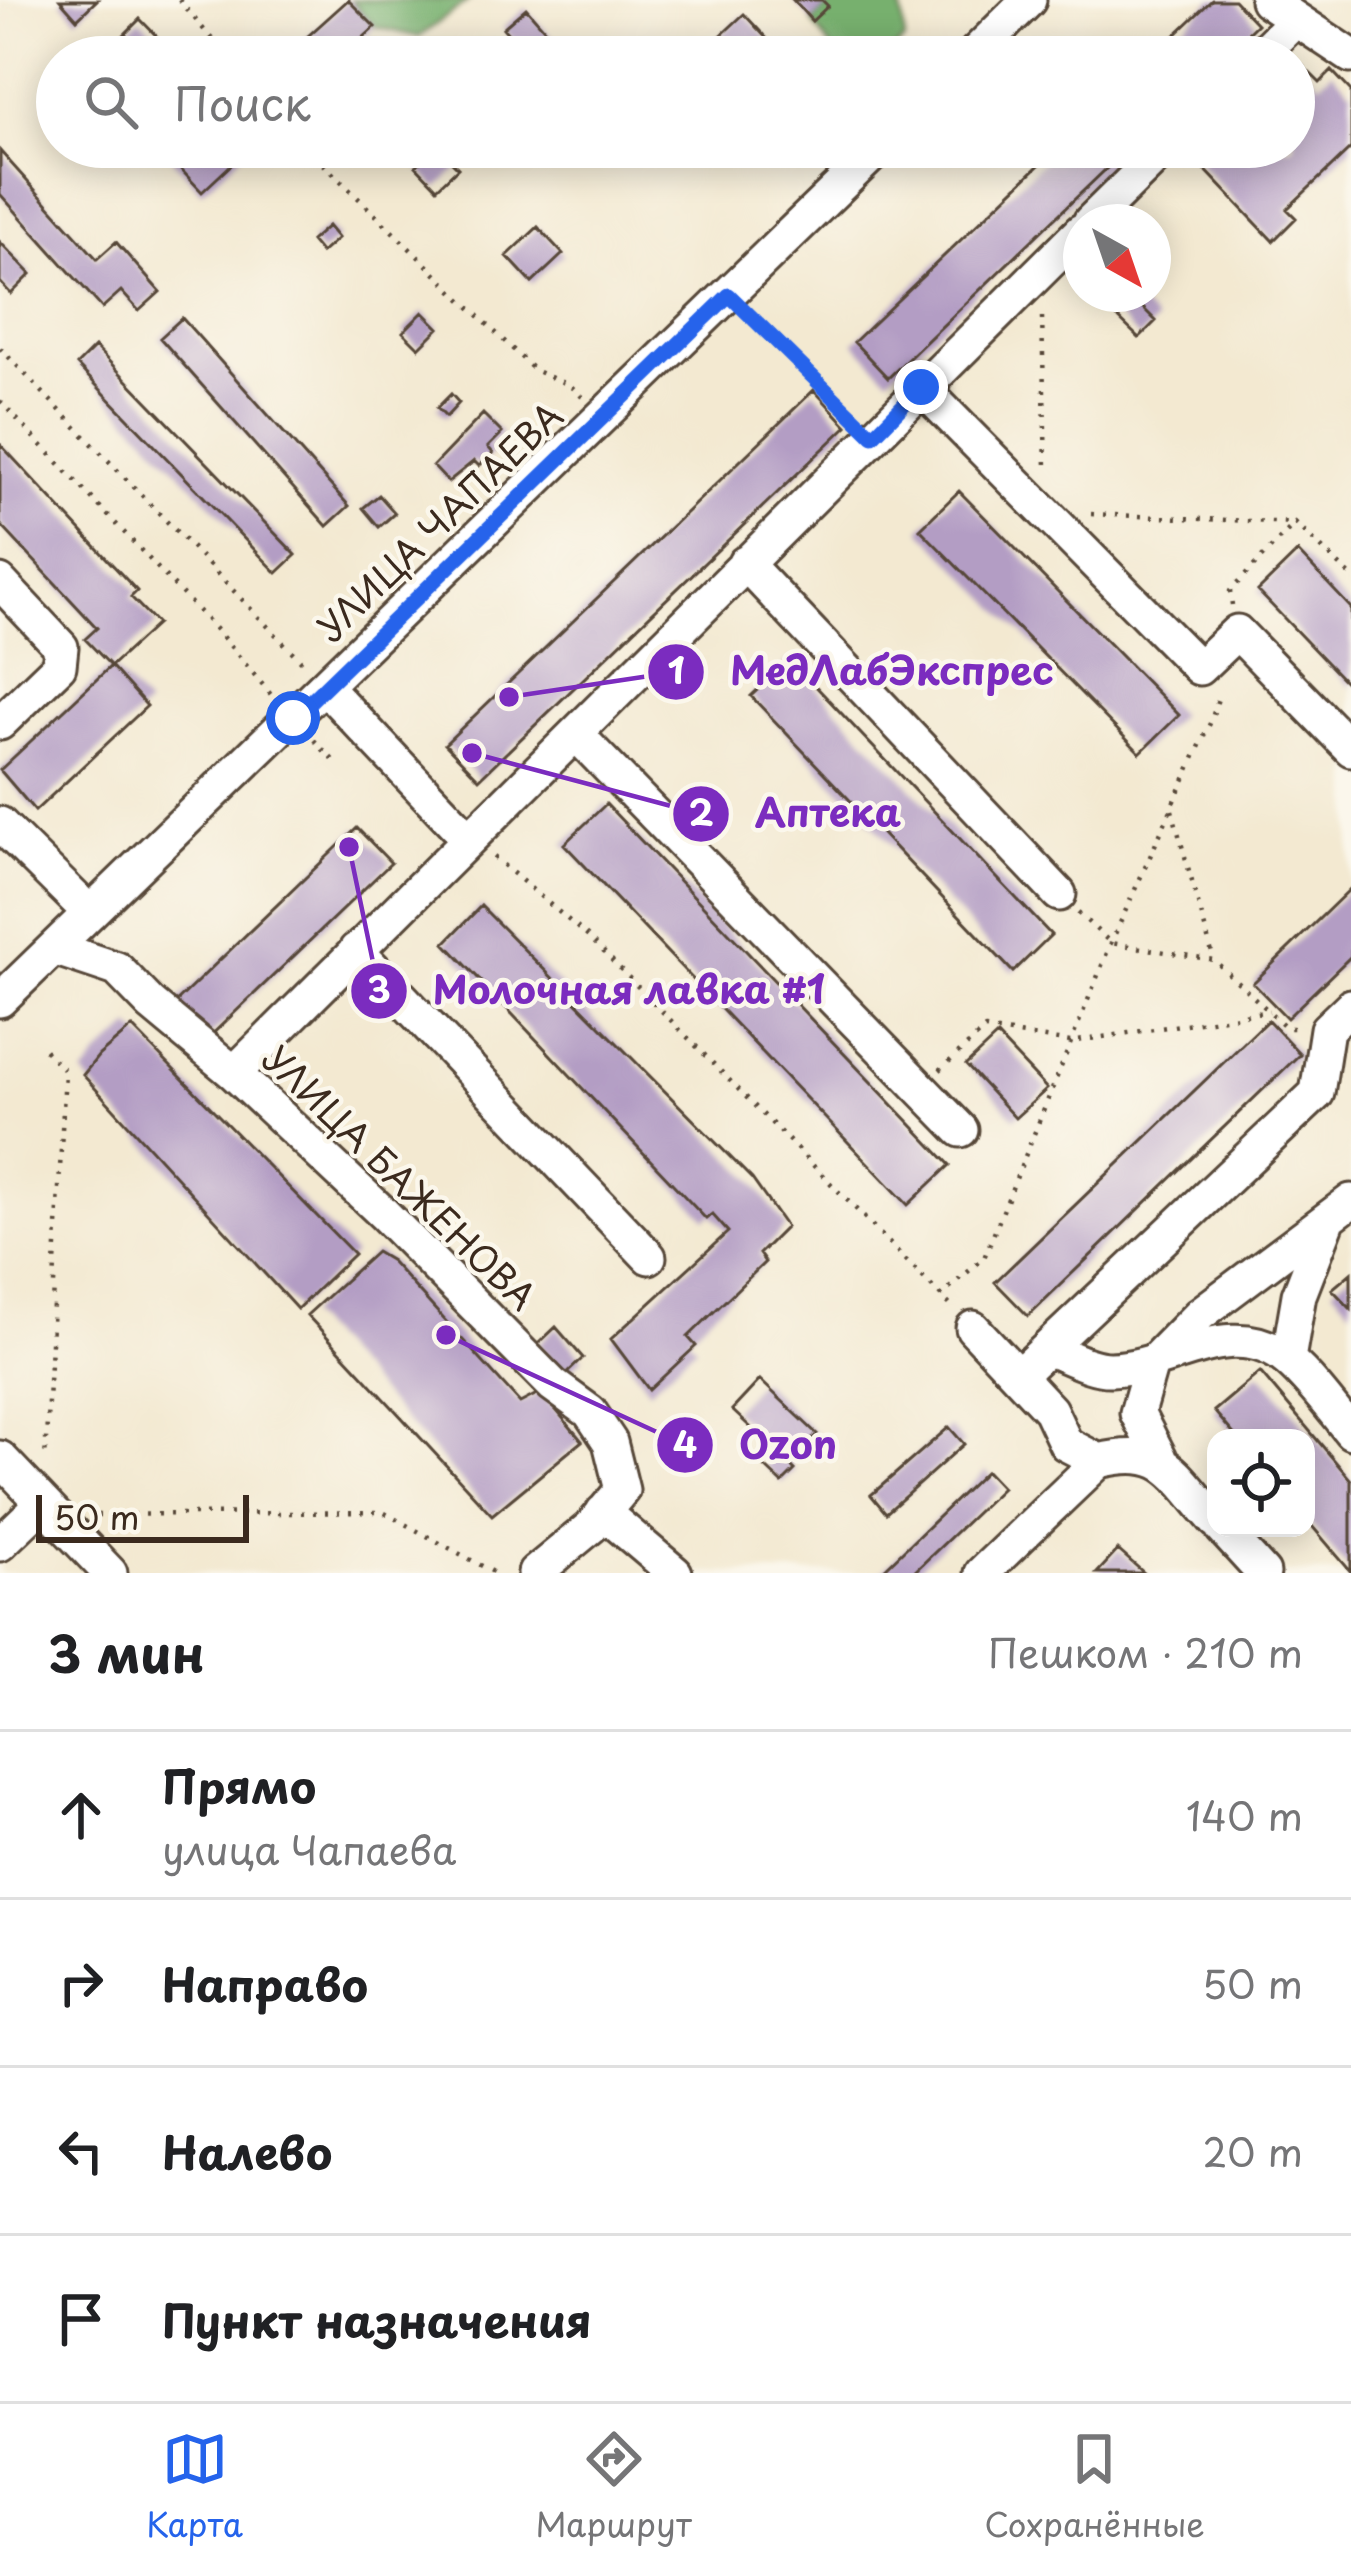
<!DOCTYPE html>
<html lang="ru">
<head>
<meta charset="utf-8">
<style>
	:root { --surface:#fff; --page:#f2f2f2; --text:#202124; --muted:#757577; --line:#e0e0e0; --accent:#2563eb }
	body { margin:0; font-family:"Playpen Sans",sans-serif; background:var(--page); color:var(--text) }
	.controls { position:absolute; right:36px; bottom:36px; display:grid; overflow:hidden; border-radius:24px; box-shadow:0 6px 30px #0003 }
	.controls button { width:108px; height:108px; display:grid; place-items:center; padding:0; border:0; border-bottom:3px solid var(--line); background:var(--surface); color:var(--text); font:60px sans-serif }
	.compass { position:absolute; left:1063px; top:204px; width:108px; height:108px; border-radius:50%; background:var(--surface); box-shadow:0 6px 30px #0003; rotate:140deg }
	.scale { position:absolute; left:36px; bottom:30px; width:213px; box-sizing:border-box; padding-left:12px; border:6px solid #3b2a1e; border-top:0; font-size:33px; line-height:42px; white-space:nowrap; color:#3b2a1e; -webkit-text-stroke:9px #fbf7ec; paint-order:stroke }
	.stop { position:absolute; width:36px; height:36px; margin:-27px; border:9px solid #2563eb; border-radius:50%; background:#fff }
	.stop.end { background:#2563eb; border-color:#fff; box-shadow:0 3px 12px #0008 }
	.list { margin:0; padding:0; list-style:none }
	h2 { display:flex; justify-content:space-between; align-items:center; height:156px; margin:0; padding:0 48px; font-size:51px }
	h2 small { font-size:39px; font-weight:400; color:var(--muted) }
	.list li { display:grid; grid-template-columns:78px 1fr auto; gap:36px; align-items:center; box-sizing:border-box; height:168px; padding:0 48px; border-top:3px solid var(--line) }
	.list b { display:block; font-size:45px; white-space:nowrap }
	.list p { margin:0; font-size:39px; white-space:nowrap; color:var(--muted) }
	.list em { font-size:39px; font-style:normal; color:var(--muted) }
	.icon { flex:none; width:66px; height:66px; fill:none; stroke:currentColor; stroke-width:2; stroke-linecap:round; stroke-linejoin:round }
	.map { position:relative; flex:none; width:1351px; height:1573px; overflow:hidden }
	.search { position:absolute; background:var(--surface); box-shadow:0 6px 30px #0003; left:36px; right:36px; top:36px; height:132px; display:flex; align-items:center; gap:30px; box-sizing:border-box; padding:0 42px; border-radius:66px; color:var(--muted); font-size:45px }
	.sheet { height:828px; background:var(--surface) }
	nav { display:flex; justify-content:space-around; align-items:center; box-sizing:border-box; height:168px; border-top:3px solid var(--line); background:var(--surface); font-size:33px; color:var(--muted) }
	nav a { display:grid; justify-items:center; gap:6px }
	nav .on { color:var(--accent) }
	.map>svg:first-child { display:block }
</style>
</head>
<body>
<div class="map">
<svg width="1351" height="1573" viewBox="0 0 1351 1573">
	<rect width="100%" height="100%" fill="#fbf7ec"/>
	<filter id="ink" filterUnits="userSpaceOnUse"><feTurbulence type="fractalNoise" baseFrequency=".00833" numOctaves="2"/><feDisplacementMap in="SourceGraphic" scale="24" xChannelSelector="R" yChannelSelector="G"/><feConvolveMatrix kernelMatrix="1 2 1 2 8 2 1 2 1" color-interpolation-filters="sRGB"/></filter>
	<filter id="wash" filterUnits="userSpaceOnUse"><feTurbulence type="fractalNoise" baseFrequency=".004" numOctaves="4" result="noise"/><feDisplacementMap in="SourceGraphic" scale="48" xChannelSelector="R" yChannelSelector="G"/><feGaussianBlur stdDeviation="2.7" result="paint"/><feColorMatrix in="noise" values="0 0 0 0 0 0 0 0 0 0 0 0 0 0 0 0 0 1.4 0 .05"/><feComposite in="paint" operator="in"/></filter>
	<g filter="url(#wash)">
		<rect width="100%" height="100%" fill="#f3e9d1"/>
		<!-- forest -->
		<path fill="#77b06e" stroke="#596d46" stroke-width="3" d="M351 0H469L419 37 375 27Z
			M822 0H901L905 40 885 57H837L812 21 828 6Z"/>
		<g id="blocks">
			<!-- building -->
			<path fill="#b39dc4" d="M60 0H97L77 19Z
				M348 0 375 27 342 57H290L288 54Z
				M793 0H822L828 6 812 21Z
				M1212 0H1234L1257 24 1223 57H1152Z
				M526 8 563 50 555 57H528L503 28Z
				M744 14 784 57H698Z
				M140 19 177 57H118L110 49Z
				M1301 64 1320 83 1332 71 1351 91V148L1287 209 1296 218 1273 241 1198 162 1214 147H1294V71Z
				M185 147H250L202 192 172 160Z
				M437 147 458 168 437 188 416 166Z
				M1058 147H1129L888 378 854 342Z
				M0 151 97 259 116 242 160 292 139 311 121 291 102 308 0 194Z
				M328 226 338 238 321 253 311 241Z
				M538 227 563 254 532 283 507 256Z
				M0 242 31 274 11 294 0 282Z
				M1123 294H1129L1156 321 1139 338 1108 308Z
				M423 312 439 328 419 348 403 332Z
				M182 318 349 506 327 526 160 338Z
				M95 347 296 555 277 573 77 365Z
				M814 390 847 426 479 779 445 744Z
				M451 394 459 403 446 417 437 408Z
				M483 414 502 433 488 447 493 453 479 466 474 461 448 482 433 466Z
				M0 444 137 591 131 597 157 624 111 666 85 639 97 628 0 524Z
				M959 491 1179 715 1140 753 920 529Z
				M379 495 395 513 379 527 363 508Z
				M1298 552 1351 608V688L1258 591Z
				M790 659 1051 935 1013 972 751 696Z
				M111 666 147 706 35 811 0 770Z
				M606 804 950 1165 908 1205 564 844Z
				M357 828 391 863 204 1042 171 1007Z
				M1351 888V956L1287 1018 1253 983Z
				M481 906 752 1179 786 1227 759 1254 765 1262 688 1337 696 1346 649 1390 611 1339 728 1232 712 1214 706 1219 445 943Z
				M1268 1020 1300 1054 1028 1316 995 1282Z
				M132 1027 354 1254 297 1309 83 1075 99 1055Z
				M997 1036 1047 1089 1015 1118 966 1065Z
				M376 1252 391 1261 520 1403 541 1392 582 1441 492 1515 307 1315Z
				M1351 1273V1309L1332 1289Z
				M556 1327 583 1358 564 1376 538 1344Z
				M1260 1372 1351 1480V1572L1306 1519V1438H1237L1214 1411Z
				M760 1380 817 1434 789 1464 795 1470 782 1483 764 1466 777 1452 732 1410Z
				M949 1427 964 1444 886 1513 871 1495Z
				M986 1471 1002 1488 913 1573H880Z
				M1118 1550 1144 1573H1097Z"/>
		</g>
	</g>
	<g filter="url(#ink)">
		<use href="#blocks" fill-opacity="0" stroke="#574739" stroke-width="3"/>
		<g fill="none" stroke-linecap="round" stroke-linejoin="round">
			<defs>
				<path id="minor" d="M1267 0 1351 56
					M971 57 1029 0
					M1258 57 1294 21
					M1090 222 1166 147
					M921 387 1199 668 1237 632 1351 749
					M745 563 1059 894
					M0 582 61 647 59 666 0 723
					M325 687 468 838
					M576 734 961 1130
					M0 824 90 913
					M54 948 117 969 151 1004 234 1073 384 1214 553 1385 590 1412 610 1442 622 1490 592 1526 535 1573
					M356 950 649 1257
					M0 1000 880 147
					M234 1073 1081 231
					M973 1328 1050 1410 1066 1444 1099 1461C1167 1444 1174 1475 1216 1521
					M1049 1349C1068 1356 1092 1370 1111 1369 1172 1367 1234 1313 1289 1361 1312 1381 1332 1409 1351 1432
					M1288 1359 1299 1295 1327 1223
					M1018 1376 1317 1093 1327 1029 1351 1006
					M0 1458 110 1573
					M1160 1458 1137 1413 1151 1364 1200 1314 1351 1201
					M603 1512 675 1573
					M1222 1528 1263 1573
					M0 1544 43 1503
					M982 1573 1099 1461"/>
			</defs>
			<!-- minor casing -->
			<use href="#minor" stroke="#574739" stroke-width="39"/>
			<!-- path -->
			<path stroke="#574739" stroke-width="4.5" stroke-dasharray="3 9" stroke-linecap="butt" d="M179 0 227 57
				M306 147 534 370 571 386 582 397
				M748 314 852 415
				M1042 317 1046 467
				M0 348 304 664
				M0 401 221 635 273 697
				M1091 514 1295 523
				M1232 605 1230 591 1295 523 1351 576
				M314 740 335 762
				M1172 810 1214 960
				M494 857 592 940 952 1307
				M1078 913 1111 943 1214 960 1287 1028H1298
				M45 1050 65 1071 45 1460
				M940 1070 985 1029 1071 1042 1269 1011
				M940 1296 984 1258 1111 943 1211 721 1220 692
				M97 1515 383 1512 495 1573"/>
			<!-- minor -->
			<use href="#minor" stroke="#fff" stroke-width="33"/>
		</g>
	</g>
	<g fill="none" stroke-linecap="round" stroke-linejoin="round" filter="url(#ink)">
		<!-- route -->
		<path stroke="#2563eb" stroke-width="15" d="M293 718 729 295 873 436 921 387"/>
	</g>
	<g text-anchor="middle" stroke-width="9" stroke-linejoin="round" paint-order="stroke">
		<!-- street labels -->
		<g font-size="36" fill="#3b2a1e" stroke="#fbf7ec">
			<text transform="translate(440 522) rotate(-44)" y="13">УЛИЦА ЧАПАЕВА</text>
			<text transform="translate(399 1178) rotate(44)" y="13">УЛИЦА БАЖЕНОВА</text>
		</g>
	</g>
	<!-- callouts -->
	<path fill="none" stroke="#7b2cbf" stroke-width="4.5" d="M509 697L676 672M472 753L701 814M349 847L379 991M446 1335L685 1445"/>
	<g fill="#7b2cbf" stroke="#fbf7ec" stroke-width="4.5">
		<circle cx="509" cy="697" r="12"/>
		<circle cx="472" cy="753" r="12"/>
		<circle cx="349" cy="847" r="12"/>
		<circle cx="446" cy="1335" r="12"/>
		<circle cx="676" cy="672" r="30"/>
		<circle cx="701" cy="814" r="30"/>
		<circle cx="379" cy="991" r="30"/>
		<circle cx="685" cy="1445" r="30"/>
	</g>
	<g font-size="36" text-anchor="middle" font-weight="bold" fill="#fff">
		<text x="676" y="684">1</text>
		<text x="701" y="826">2</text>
		<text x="379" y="1003">3</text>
		<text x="685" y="1458">4</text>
	</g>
	<g font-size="39" text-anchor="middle" font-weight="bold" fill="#7b2cbf" stroke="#fbf7ec" stroke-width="9" stroke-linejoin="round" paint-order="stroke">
		<text x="892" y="685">МедЛабЭкспрес</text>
		<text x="828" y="827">Аптека</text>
		<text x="629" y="1004">Молочная лавка #1</text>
		<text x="788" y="1459">Ozon</text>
	</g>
</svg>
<div class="controls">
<button><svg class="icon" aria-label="locate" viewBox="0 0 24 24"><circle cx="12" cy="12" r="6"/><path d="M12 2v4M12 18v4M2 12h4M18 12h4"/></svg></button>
</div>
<svg class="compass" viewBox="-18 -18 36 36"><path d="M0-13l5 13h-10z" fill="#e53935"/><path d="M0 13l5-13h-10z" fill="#757577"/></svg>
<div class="scale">50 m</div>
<div class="stop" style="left:293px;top:718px"></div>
<div class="stop end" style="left:921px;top:387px"></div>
<div class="search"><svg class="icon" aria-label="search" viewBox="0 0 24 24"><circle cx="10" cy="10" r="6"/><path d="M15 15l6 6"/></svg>Поиск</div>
</div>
<section class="sheet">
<h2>3 мин<small>Пешком · 210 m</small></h2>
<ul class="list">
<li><svg class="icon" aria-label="ahead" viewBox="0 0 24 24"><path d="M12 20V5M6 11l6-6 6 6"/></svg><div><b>Прямо</b><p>улица Чапаева</p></div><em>140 m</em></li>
<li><svg class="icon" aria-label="right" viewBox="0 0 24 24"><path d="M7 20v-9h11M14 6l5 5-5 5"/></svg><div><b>Направо</b></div><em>50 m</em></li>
<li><svg class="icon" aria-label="left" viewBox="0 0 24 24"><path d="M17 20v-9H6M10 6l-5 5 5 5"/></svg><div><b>Налево</b></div><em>20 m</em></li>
<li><svg class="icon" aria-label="arrive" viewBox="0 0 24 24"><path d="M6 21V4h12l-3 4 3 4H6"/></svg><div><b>Пункт назначения</b></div></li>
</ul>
</section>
<nav>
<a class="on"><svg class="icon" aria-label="map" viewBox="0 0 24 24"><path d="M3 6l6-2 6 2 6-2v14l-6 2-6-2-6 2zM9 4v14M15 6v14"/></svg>Карта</a>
<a><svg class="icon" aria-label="directions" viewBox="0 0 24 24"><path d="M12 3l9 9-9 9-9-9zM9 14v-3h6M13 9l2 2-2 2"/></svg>Маршрут</a>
<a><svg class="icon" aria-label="saved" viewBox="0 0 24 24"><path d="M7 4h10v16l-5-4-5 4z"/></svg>Сохранённые</a>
</nav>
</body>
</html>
